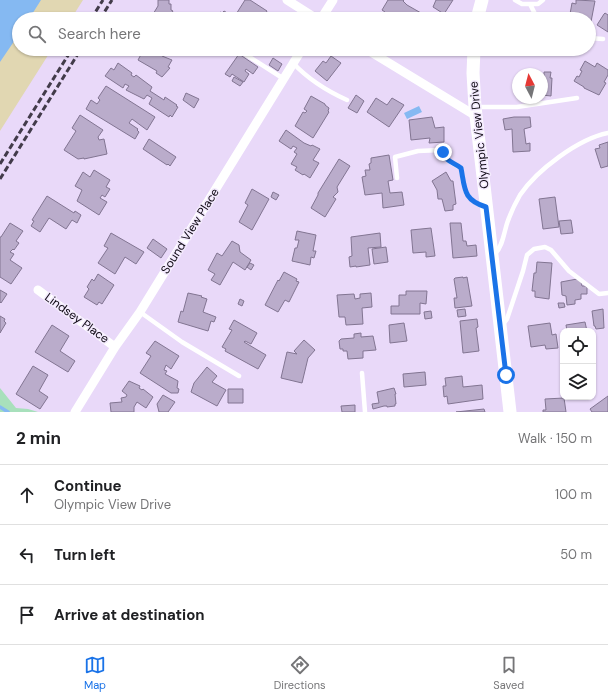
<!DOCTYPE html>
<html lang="en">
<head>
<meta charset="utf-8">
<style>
	:root { --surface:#fff; --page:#f2f2f2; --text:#202124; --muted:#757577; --line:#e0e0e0; --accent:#1a73e8 }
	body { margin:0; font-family:"DM Sans",sans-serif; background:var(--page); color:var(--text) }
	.controls { position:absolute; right:12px; bottom:12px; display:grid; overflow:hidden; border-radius:8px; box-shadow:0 1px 3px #0004 }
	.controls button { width:36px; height:36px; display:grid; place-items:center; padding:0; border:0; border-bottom:1px solid var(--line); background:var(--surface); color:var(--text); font:20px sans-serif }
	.compass { position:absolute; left:512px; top:68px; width:36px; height:36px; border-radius:50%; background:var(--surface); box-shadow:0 1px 3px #0004; rotate:353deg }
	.stop { position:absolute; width:12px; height:12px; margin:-9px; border:3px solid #1a73e8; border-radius:50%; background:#fff }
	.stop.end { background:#1a73e8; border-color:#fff; box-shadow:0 1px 4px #0008 }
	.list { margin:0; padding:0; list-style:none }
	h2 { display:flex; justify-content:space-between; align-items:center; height:52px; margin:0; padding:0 16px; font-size:17px }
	h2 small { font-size:13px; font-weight:400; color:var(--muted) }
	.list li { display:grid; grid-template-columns:26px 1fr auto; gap:12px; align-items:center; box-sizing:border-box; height:60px; padding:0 16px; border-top:1px solid var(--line) }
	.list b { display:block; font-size:15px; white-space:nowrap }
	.list p { margin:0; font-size:13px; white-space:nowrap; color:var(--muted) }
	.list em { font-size:13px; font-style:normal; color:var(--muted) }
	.icon { flex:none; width:22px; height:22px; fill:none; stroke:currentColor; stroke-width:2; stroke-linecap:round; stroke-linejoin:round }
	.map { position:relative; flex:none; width:608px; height:412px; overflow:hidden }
	.search { position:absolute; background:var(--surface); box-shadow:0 1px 3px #0004; left:12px; right:12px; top:12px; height:44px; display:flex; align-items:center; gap:10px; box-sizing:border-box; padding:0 14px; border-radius:22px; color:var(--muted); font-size:15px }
	.sheet { height:232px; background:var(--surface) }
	nav { display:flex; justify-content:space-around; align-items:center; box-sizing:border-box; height:56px; border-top:1px solid var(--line); background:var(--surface); font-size:11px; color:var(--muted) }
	nav a { display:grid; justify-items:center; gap:2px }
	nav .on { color:var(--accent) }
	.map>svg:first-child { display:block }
</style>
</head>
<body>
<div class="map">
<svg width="608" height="412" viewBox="0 0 608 412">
	<rect width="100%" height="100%" fill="#e9d9f9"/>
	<!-- green -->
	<path fill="#a8e0bc" d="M0 388 16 408 28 409 38 412H0Z"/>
	<!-- sand -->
	<path fill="#e1d7b2" d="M30 0H83L71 19H19V49H52L0 131V47Z"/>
	<!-- water -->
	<path fill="#85b9f2" d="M0 0H41L29 19H19V34L0 62Z
		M419 106 422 112 407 119 404 113Z"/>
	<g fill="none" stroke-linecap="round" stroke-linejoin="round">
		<!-- stream -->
		<path stroke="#85b9f2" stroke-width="3.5" d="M0 407 8 412"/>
	</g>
	<!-- building -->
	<path fill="#baaccb" stroke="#827592" d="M158 0H169V4H171V10L173 11 169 17 172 19H150L158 6Z
		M245 0H250L267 11 263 19H233Z
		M388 0H404L403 1 407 5 421 13 417 19H407L400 15 398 19H385L383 18 385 12 382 10Z
		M436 0H453L444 14 433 7Z
		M576 0 595 1 590 27H589V19H573L574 15 570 14 572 3 576 4Z
		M224 11 229 14 226 19 216 18 220 12 222 13Z
		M605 13 608 15V32L597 25 604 14Z
		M144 49H151L155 51 156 50 163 54 162 56 172 60 168 67 170 68 162 77 156 73 157 71 138 60Z
		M267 49H279L276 54Z
		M516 49H529L526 55Z
		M239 54 258 67 253 74 246 69 245 71 249 74 244 82 232 74 230 77 225 74Z
		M331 56 341 63 327 81 315 71 323 61 326 63Z
		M273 58 282 64 278 71 269 65Z
		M585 61 595 67 597 63 608 70V75L604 82 606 83 599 95 584 88V87L574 81 577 76 579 77 582 71 580 70Z
		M118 63 132 73 131 75 134 77 136 75 152 87 150 91 164 100 165 97 177 105 176 106 178 107 172 117 170 115 169 117 149 104 152 98 147 95 144 99 126 90 129 86 125 84 123 88 105 76 111 68 114 70Z
		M544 72H551L550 78H552L551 96 542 95V77H544Z
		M234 77 243 82 240 86 232 81Z
		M106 86 155 117 147 130 132 119 129 123 138 129 137 130 139 132 135 139 86 109 91 100 97 104 100 100 98 98Z
		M186 93 199 99 194 108 183 100Z
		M356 95 364 101 357 113 348 108Z
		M311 96 325 104V105L329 108 328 111 329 112 313 138 295 126 303 112 305 113 307 111 304 109Z
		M376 98 387 105 392 98 404 105 389 127 367 112Z
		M80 115 103 130 98 137 99 140 104 139 107 154 84 159V158L78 159 64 150 76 131 72 128Z
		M432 117 435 128 444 127V142L429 143 430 138 411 140 409 120Z
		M514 117H530L531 127 524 129 526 144 530 143V151L513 152 512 129 505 130 503 119Z
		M286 130 304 143 311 146 312 145 320 149 313 160 319 163 310 178 304 174 303 175 295 170 297 167 291 164 297 154 294 152 297 148 293 146 291 149 279 141Z
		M149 139 176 157 170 166 168 164 167 165 143 149Z
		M608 142V166L601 168 595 149 600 148 599 145Z
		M389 155 393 180 388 181 390 193 402 192 404 205 383 208 382 193 365 195 362 177 366 176 365 170H370L369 164 371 163V158Z
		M339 159 350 166 337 187 338 192 333 197 336 199 325 217 311 208 318 195V193Z
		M94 170 110 180 106 187 110 189 105 197 102 195 100 198 107 202 99 215 77 201 82 190 75 186 83 172 90 177Z
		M446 172 451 181H453L456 204 453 205V210L445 211 442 199H438L437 190 432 181Z
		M252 189 269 199 252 230 239 222 248 205 245 203Z
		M273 192 279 195 276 200 271 197Z
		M47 196 74 213 75 211 81 215 77 223 72 220 66 229 49 218 40 232 31 226 34 221 32 220Z
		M555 197 559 227 543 229 539 199Z
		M571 220 573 233 561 234 559 221Z
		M10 223 23 231 16 241 19 243 14 250 13 249 10 252 14 254 10 260 22 268 11 284 0 277V237H1Z
		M450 223H461L463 241H466L467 246 476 245 477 256 453 258Z
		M431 228 435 256 426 257V252L413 253 411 230Z
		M297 231 316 235 313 251H316L314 258 311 257 310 265 292 261 295 248H297L299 240H295Z
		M111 233 144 252 136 264 125 257 115 274 98 263 108 248 104 246Z
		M380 233 381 247 368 248 370 265 356 267V266L350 267 349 257 352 256 351 237Z
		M153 239 167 249 161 258 147 248Z
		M232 241 239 245 240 252 251 260 245 270 233 262 220 285 211 280 215 274 208 270 217 253 222 256Z
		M386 247 388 262 374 264 372 249Z
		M537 262 552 263 549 299 535 297V291H532L534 273H536Z
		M250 263 254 265 251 270 247 267Z
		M284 272 297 279 296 281 299 282 289 302 285 300 278 312 265 305 278 280 279 281Z
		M98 274 114 285 102 304 99 302 97 305 84 297 89 289 87 287 92 279 94 281Z
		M463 277V278L467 277 472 306 455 308 454 298H457L454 279 455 278Z
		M577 279 581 282 582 286H585L587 287V294H581V299L575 300V304L567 305 566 296 562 295 561 282Z
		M0 290 7 294 1 303 0 302Z
		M406 291H427L426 304 420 303V314H391V306H399V295H406Z
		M188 293 202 296 201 297 207 299 203 312 216 317 214 322 211 321 208 331 178 322 181 311 183 312Z
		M371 293 372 307 362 308 363 324 346 325 345 317H339L337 295 354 294 355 299 360 298V294Z
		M240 299 244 301 242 306 238 304Z
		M558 303H564L565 307 559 308Z
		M465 309 466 316 458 317 457 310Z
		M603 309 604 328 596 329 595 326H594L592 311Z
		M431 311 432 318 425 319 424 312Z
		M0 316 5 319 4 321 6 323 0 333Z
		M477 319 478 327 476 328 479 351 463 353 460 321Z
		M234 320 257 333 251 344 245 341 244 342 266 355 258 369 225 351 226 349 222 347 232 330 229 329Z
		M585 322 587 331H567L566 325Z
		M404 323 407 341 390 343 389 325Z
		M550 323 552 335 556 334 558 348 546 349 545 345 531 347 528 326Z
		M52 325 69 336 60 351 75 361 68 372 35 352Z
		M361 333V337L373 336 376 350 363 351V358L348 359 347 351H343V349H340L339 341 341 339 354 338V334Z
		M304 340 315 350 308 358 302 383 281 378 287 352 297 354 294 351Z
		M155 341 179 356 171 369 166 365 164 370 167 371 165 374 178 381 177 388 179 389 178 393H171L140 373 151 356 146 353Z
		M33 366 48 375 39 391 48 397 40 409 16 394Z
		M207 367 217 376 212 382 226 390 217 406 191 392 194 383Z
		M425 372 426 385 404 387 403 374Z
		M462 376 463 387 482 385 483 399 448 404 447 396 444 397 443 386H446L445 378Z
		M129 381 140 386 139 388 142 390 143 389 153 397 146 408 137 402 134 407V412H111L110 403 122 402 121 398 126 397 127 395 122 391Z
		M394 388 396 394H395L396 404H395V406L387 407V406H384L373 409 372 404 379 403 377 392Z
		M228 389H243V403H228Z
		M163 395 175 402 168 412H159L157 404Z
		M608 396V412H592L590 409Z
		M564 398 566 412H543V410H546L545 399Z
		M355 405V412H342L341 406Z
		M484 409 485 412H456Z"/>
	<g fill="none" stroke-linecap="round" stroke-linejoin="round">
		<!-- service -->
		<path stroke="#fff" stroke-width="4.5" d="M515 0 522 4H538L543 0
			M530 4 536 16 542 19
			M187 17 190 19
			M589 38 603 39
			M237 49 284 79
			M293 63C309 80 327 91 347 100
			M477 107H517L577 98
			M397 178 395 157 418 151 441 150C449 164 448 160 461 168 464 187 463 200 485 207
			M495 254C504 245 504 229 509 218 512 210 516 202 520 195 537 170 578 139 608 133
			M140 312 182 342 239 376
			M503 324 507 319 523 271 527 255 534 249 545 247 551 250 569 271 599 294 608 293
			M362 373 365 412"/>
		<!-- minor -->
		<path stroke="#fff" stroke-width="9" d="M287 0 317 19
			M321 19 333 0
			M366 49 476 116
			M38 290 115 347
			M75 412 115 347 140 312 302 49"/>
		<!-- secondary -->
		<path stroke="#fff" stroke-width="13" d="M477 19 482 0
			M474 49 473 73 475 107 510 412"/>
		<!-- rail -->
		<path stroke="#423b4a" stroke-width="3" stroke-dasharray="6 3" stroke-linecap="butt" d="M91 19 103 0
			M100 19 112 0
			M0 164 72 49
			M0 179 81 49"/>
	</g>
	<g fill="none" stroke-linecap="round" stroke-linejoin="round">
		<!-- route -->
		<path stroke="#1a73e8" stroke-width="5" d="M443 152C446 162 453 162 461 168 465 189 463 200 486 207L506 375"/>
	</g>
	<g text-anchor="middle" stroke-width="3" stroke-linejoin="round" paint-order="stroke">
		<!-- street labels -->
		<g font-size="12" fill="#0e0913" stroke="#f3eafd">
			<text transform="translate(479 135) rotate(-96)" y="4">Olympic View Drive</text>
			<text transform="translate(190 231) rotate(-58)" y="4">Sound View Place</text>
			<text transform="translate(77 318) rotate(36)" y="4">Lindsey Place</text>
		</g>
	</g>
</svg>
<div class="controls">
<button><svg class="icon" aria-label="locate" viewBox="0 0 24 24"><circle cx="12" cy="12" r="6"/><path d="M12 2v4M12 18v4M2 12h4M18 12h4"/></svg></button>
<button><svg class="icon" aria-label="layers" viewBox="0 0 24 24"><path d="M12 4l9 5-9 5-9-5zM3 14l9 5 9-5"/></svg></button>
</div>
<svg class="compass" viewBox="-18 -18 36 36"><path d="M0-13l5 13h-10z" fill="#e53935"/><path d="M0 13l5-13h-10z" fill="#757577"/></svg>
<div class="stop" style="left:506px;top:375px"></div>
<div class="stop end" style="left:443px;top:152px"></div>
<div class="search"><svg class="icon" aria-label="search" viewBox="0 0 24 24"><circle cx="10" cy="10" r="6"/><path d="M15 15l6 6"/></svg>Search here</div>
</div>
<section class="sheet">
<h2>2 min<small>Walk · 150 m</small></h2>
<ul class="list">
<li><svg class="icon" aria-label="ahead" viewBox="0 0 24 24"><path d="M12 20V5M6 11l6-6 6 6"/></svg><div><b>Continue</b><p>Olympic View Drive</p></div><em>100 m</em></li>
<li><svg class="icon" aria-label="left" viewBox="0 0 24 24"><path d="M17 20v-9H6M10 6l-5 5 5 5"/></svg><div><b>Turn left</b></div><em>50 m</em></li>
<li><svg class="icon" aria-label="arrive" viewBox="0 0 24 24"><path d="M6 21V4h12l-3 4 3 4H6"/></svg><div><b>Arrive at destination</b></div></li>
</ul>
</section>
<nav>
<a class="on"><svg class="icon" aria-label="map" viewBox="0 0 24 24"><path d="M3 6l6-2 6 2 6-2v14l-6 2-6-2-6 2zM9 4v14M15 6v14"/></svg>Map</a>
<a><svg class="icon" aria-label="directions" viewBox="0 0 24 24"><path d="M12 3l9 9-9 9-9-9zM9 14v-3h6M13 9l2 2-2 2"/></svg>Directions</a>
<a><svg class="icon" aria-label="saved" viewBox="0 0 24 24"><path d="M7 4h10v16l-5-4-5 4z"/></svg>Saved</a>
</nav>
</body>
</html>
